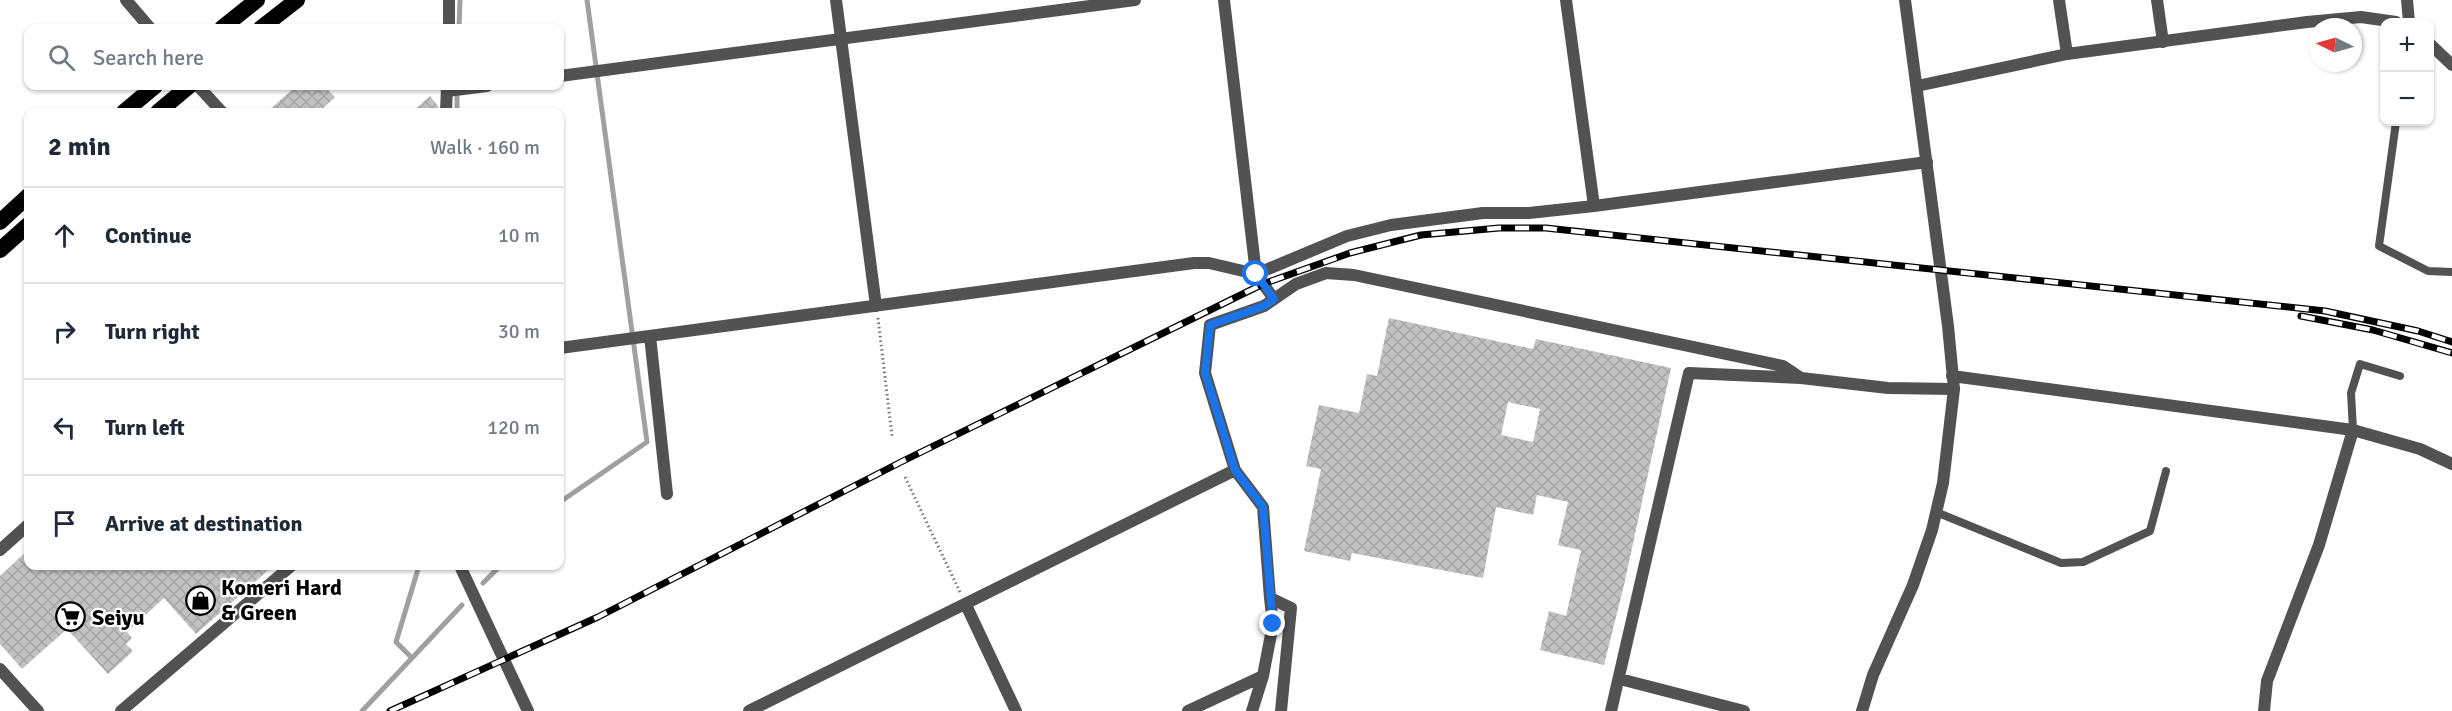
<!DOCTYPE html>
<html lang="en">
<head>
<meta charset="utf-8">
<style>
	:root { --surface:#fff; --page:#f2f2f3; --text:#1f2937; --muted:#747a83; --line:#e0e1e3 }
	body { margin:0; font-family:Signika,sans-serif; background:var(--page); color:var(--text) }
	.controls { position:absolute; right:18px; top:18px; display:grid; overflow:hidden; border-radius:12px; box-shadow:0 2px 4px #0004 }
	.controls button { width:54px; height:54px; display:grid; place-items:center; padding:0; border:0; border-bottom:2px solid var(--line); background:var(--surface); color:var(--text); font:30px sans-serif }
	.compass { position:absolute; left:2308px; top:18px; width:54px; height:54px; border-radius:50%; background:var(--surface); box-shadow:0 2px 4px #0004; rotate:275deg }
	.stop { position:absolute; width:18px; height:18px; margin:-14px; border:4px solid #1a73e8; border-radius:50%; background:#fff }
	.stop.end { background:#1a73e8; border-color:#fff; box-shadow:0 2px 6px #0008 }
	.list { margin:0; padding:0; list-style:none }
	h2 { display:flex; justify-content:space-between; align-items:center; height:78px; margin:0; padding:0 24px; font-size:26px }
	h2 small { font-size:20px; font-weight:400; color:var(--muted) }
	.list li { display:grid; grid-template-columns:39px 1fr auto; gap:18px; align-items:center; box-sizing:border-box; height:96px; padding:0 24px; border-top:2px solid var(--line) }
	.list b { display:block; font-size:22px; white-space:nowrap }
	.list em { font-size:20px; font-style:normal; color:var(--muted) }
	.icon { flex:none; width:33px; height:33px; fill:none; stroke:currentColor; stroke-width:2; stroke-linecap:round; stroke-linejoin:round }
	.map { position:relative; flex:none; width:2452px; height:711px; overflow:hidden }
	.search { position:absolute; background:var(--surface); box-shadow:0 2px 4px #0004; left:24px; top:24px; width:540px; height:66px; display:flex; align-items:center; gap:15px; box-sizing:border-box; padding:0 21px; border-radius:12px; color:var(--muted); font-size:22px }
	.panel { position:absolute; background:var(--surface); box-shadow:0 2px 4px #0004; left:24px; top:108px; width:540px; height:462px; border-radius:12px }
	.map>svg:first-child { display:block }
</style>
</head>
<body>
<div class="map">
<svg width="2452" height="711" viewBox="0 0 2452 711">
	<defs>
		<pattern id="building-cross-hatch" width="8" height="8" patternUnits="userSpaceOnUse" patternTransform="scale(1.5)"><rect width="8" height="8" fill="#c2c2c2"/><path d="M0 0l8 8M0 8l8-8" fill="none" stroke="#a5a5a5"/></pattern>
	</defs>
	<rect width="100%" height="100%" fill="#fff"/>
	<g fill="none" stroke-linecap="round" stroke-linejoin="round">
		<!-- stream -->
		<path stroke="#a0a0a0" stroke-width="5" d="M459 28 460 0
			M457 112V90
			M560 502 647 442 587 0
			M483 583 500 566
			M412 658 462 605
			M362 711 412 658 396 642 419 566"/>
	</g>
	<!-- building -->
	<path fill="url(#building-cross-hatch)" fill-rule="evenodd" d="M296 86H324L335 97 319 112H267Z
		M430 96 438 106V112H412Z
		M1389 318 1533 349 1536 339 1671 368 1624 585 1604 665 1540 650 1549 611 1566 616 1581 550 1558 545 1568 502 1537 495 1533 515 1496 507 1483 578 1352 553 1350 561 1304 551 1321 469 1306 466 1319 405 1359 413 1367 374 1377 376ZM1508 402 1540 409 1533 442 1501 435Z
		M28 550V566H273L196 634 164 598 127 632 132 638 126 644 133 651 108 674 67 629 22 669 0 644V576Z"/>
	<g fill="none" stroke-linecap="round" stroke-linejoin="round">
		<!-- path -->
		<path stroke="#747474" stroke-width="3" stroke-dasharray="1.5 3" stroke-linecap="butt" d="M878 318 892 436
			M905 477 960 592"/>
		<!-- service -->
		<path stroke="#525252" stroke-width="8" d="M2396 122 2379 246 2428 271 2452 272
			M2353 430 2351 393 2360 364 2400 376
			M1936 512 2061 563 2083 562 2150 531 2166 471"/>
		<!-- minor -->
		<path stroke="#525252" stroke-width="12" d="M126 0 150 28
			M836 0 876 306
			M1224 0 1256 274 1274 299
			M1566 0 1594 206
			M2059 0 2067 54
			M2157 0 2163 42
			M2407 0 2409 22
			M449 28V0
			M560 76 1135 0
			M198 86 222 112
			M447 91 487 86
			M446 112 447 86
			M650 336 667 494
			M560 348 1194 263H1209L1256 274 1347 236 1391 225 1483 213H1529L1594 206 1927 162
			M1952 376 2353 430 2420 449 2452 464
			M1235 470 1263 507 1270 598 1291 608 1281 711
			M0 550 28 525
			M460 566 528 711
			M966 605 1016 711
			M0 669 38 711
			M1620 679 1744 711
			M121 711 291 566
			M749 711 1235 470 1205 373 1210 325 1264 306 1296 284 1326 273 1354 275 1783 366 1801 378
			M1188 711 1263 676 1273 624 1270 598
			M1252 711 1263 676
			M1611 711 1689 373 1801 378 1888 388 1954 389
			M2264 711 2267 681 2319 545 2353 430"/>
		<!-- tertiary -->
		<path stroke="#525252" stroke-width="12" d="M2430 44 2452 65
			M1917 86 2067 54 2307 22 2361 17 2396 22
			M1862 711 1873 675 1913 585 1932 530 1943 483 1954 389 1948 326 1905 0"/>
		<!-- trunk -->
		<path stroke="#000" stroke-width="16" d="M222 28 257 0
			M261 28 297 0
			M124 112 155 86
			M158 112 189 86
			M0 222 28 196
			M0 250 28 225"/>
		<defs>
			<path id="rail" d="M2301 316 2373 330 2452 353
				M390 711 598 617 901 462 1263 284 1350 253 1421 235 1499 228H1546L2325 311 2418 331 2452 342"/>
		</defs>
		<!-- rail casing -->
		<use href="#rail" stroke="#000" stroke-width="7"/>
		<!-- rail -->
		<use href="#rail" stroke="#fff" stroke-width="4.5" stroke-dasharray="14" stroke-linecap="butt"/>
	</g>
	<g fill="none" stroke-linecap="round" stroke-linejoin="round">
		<!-- route -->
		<path stroke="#1a73e8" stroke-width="8" d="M1256 274 1274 299 1264 306 1210 325 1205 373 1235 470 1263 507 1273 624"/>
	</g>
	<!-- icons -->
	<defs>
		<symbol id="shop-ring" viewBox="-11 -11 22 22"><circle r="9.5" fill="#fff" stroke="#000" stroke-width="1.5"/><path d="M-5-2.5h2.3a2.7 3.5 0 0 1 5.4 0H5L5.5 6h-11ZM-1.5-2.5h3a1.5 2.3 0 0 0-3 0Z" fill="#000"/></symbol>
		<symbol id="supermarket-ring" viewBox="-11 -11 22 22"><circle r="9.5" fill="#fff" stroke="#000" stroke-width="1.5"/><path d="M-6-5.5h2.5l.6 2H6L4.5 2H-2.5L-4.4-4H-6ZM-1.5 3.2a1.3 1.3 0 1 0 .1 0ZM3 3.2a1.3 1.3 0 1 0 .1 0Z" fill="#000"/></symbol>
	</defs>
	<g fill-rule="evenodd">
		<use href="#shop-ring" x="184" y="584" width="33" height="33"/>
		<use href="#supermarket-ring" x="54" y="600" width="33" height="33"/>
	</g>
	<g text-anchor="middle" stroke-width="4.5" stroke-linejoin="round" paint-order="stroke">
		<!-- poi labels -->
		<g font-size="22" font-weight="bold" fill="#000" stroke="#fff" text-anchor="start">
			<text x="221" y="595">Komeri Hard<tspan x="221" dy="25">&amp; Green</tspan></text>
			<text x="92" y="625">Seiyu</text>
		</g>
	</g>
</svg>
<div class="controls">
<button>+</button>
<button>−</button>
</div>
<svg class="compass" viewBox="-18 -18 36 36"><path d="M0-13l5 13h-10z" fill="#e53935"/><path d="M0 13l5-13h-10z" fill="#747a83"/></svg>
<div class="stop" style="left:1256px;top:274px"></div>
<div class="stop end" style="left:1273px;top:624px"></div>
<div class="search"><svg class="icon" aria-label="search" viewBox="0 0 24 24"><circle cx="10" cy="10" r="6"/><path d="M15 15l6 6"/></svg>Search here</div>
<section class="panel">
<h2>2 min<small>Walk · 160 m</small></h2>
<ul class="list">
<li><svg class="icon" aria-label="ahead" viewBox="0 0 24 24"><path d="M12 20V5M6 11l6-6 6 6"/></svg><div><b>Continue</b></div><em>10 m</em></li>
<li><svg class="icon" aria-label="right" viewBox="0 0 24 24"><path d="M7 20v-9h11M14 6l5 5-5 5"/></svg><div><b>Turn right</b></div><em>30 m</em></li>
<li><svg class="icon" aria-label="left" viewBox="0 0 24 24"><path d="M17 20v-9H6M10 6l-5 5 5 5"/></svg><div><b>Turn left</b></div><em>120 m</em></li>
<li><svg class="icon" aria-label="arrive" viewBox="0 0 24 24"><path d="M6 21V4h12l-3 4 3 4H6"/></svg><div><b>Arrive at destination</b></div></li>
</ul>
</section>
</div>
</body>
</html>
